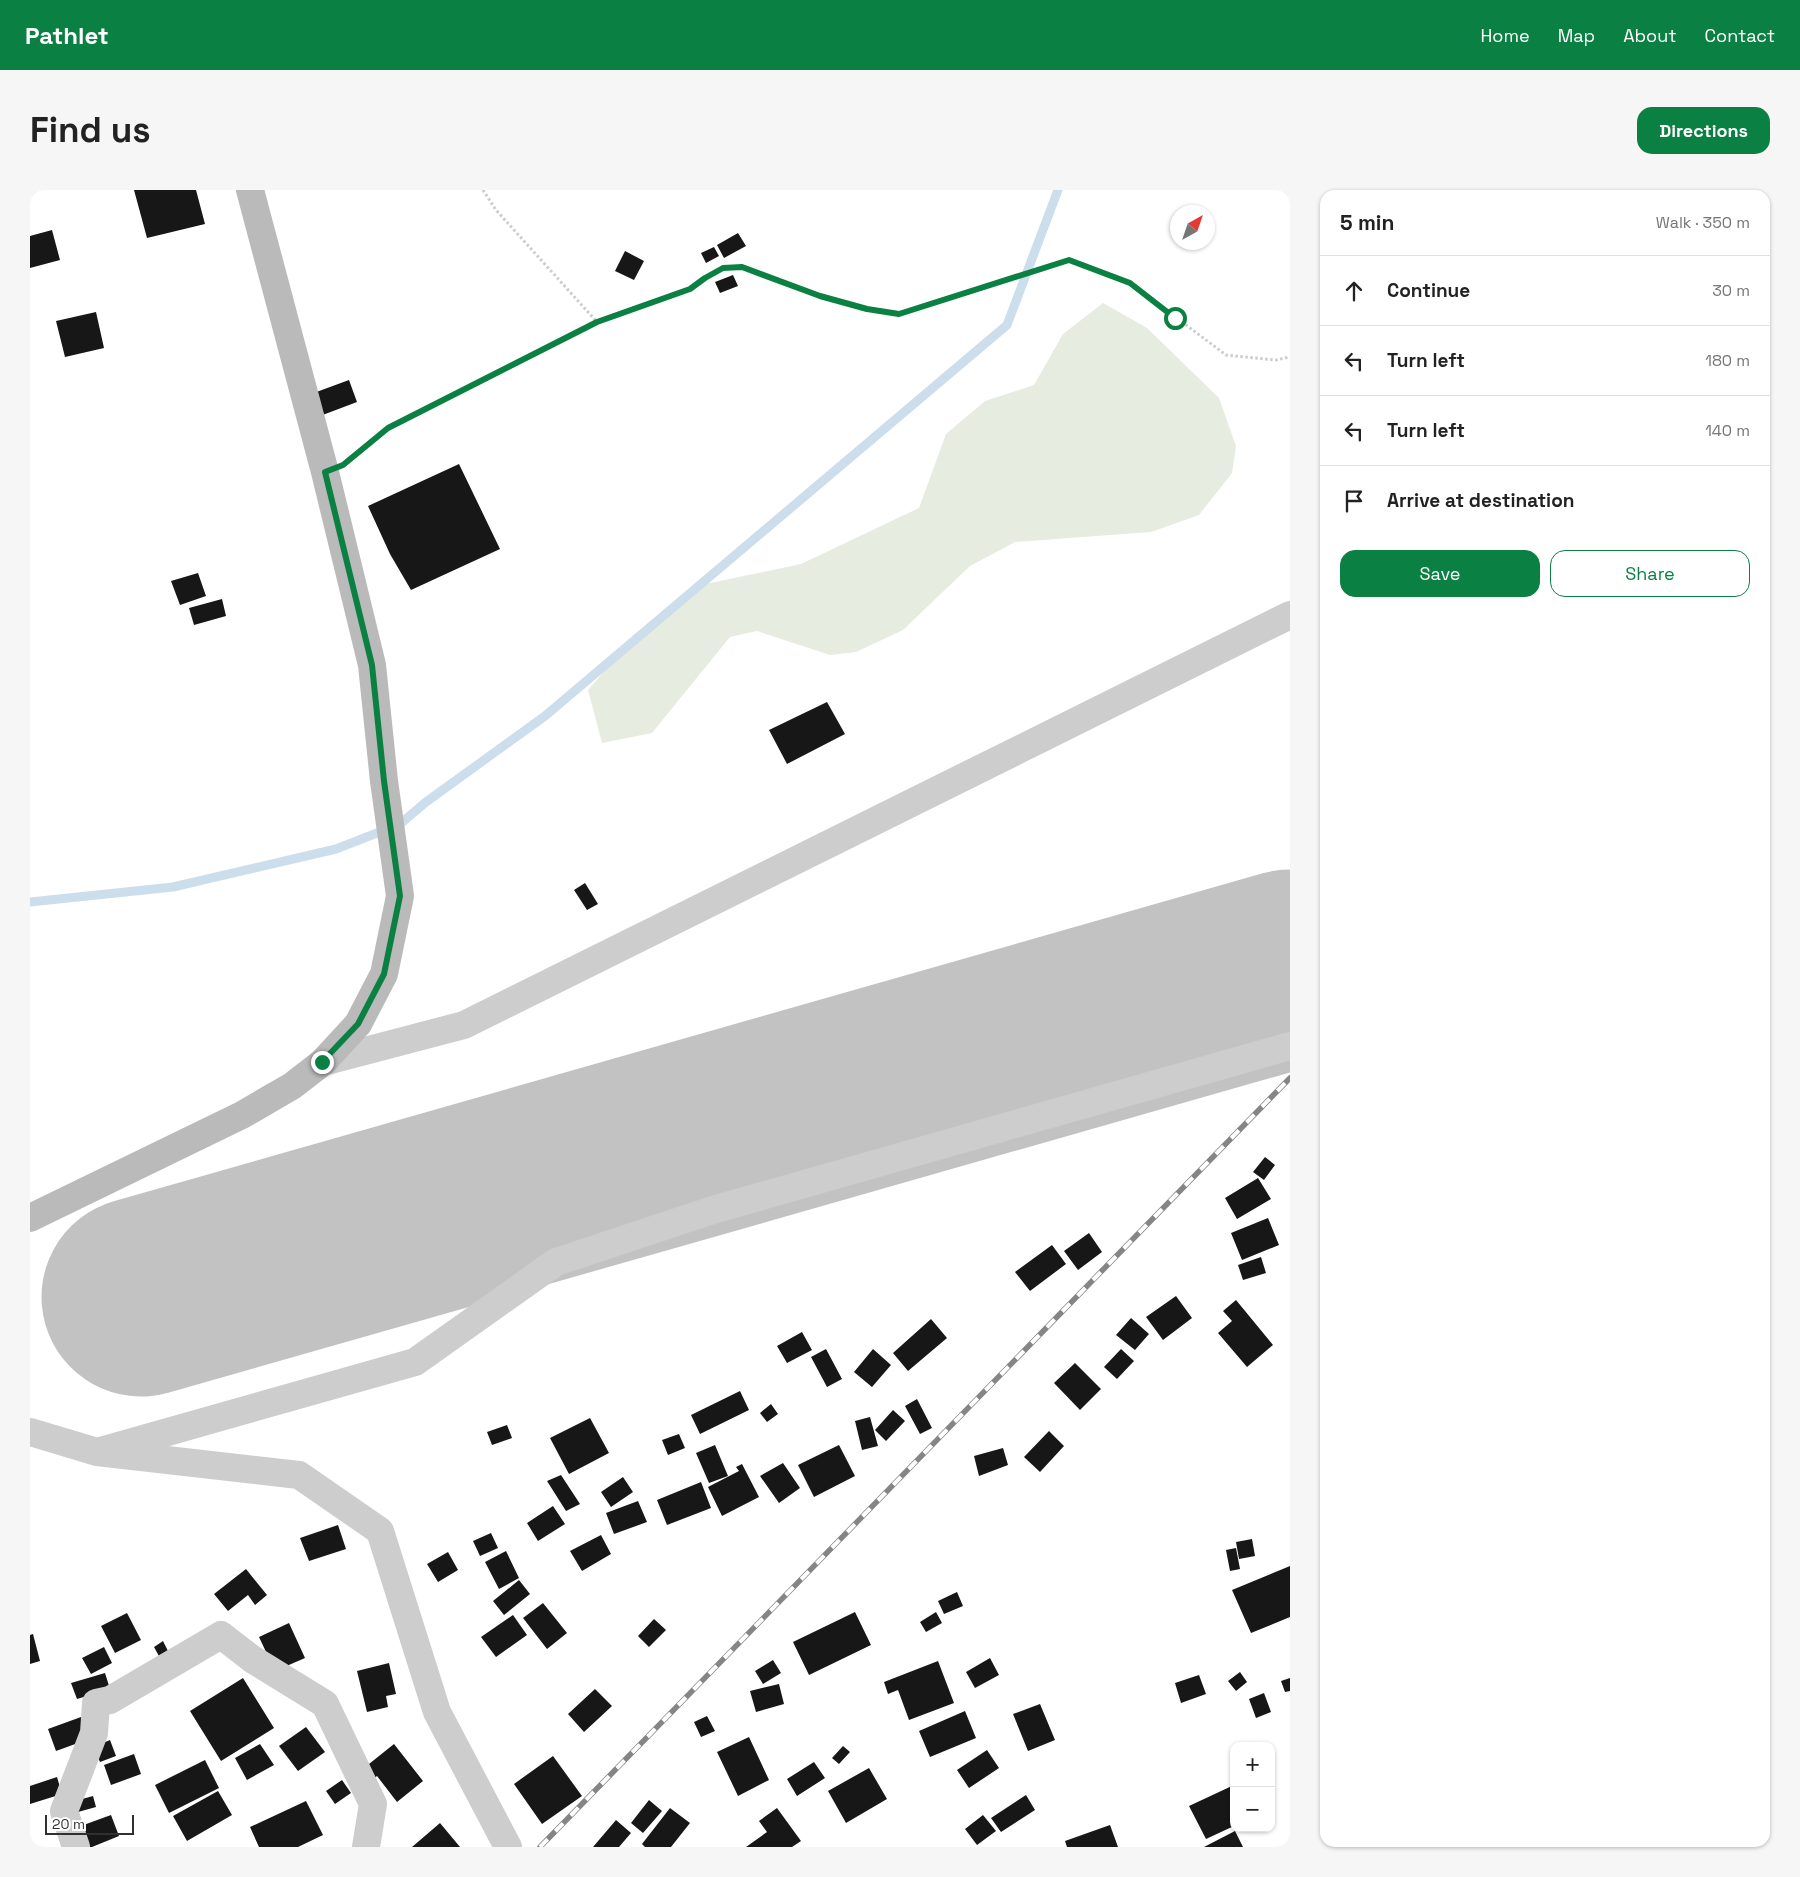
<!DOCTYPE html>
<html lang="en">
<head>
<meta charset="utf-8">
<style>
	:root { --surface:#fff; --page:#f6f6f6; --text:#222; --muted:#767676; --line:#e0e0e0; --accent:#0b8043 }
	body { margin:0; font-family:"Space Grotesk",sans-serif; background:var(--page); color:var(--text) }
	.controls { position:absolute; right:15px; bottom:15px; display:grid; overflow:hidden; border-radius:10px; box-shadow:0 1px 4px #0004 }
	.controls button { width:45px; height:45px; display:grid; place-items:center; padding:0; border:0; border-bottom:1px solid var(--line); background:var(--surface); color:var(--text); font:25px sans-serif }
	.compass { position:absolute; left:1140px; top:15px; width:45px; height:45px; border-radius:50%; background:var(--surface); box-shadow:0 1px 4px #0004; rotate:40deg }
	.scale { position:absolute; left:15px; bottom:12px; width:89px; box-sizing:border-box; padding-left:5px; border:2px solid #303030; border-top:0; font-size:14px; line-height:18px; white-space:nowrap; color:#303030; -webkit-text-stroke:4px #fff; paint-order:stroke }
	.stop { position:absolute; width:15px; height:15px; margin:-11px; border:4px solid #0b8043; border-radius:50%; background:#fff }
	.stop.end { background:#0b8043; border-color:#fff; box-shadow:0 1px 5px #0008 }
	.list { margin:0; padding:0; list-style:none }
	h2 { display:flex; justify-content:space-between; align-items:center; height:65px; margin:0; padding:0 20px; font-size:21px }
	h2 small { font-size:16px; font-weight:400; color:var(--muted) }
	.list li { display:grid; grid-template-columns:32px 1fr auto; gap:15px; align-items:center; box-sizing:border-box; height:70px; padding:0 20px; border-top:1px solid var(--line) }
	.list b { display:block; font-size:19px; white-space:nowrap }
	.list em { font-size:16px; font-style:normal; color:var(--muted) }
	.actions { display:flex; gap:10px; padding:15px 20px }
	.actions a { flex:1; padding:11px 0; border:1px solid var(--accent); border-radius:15px; text-align:center; font-size:18px; color:var(--accent) }
	.actions .main { background:var(--accent); color:#fff }
	.icon { flex:none; width:28px; height:28px; fill:none; stroke:currentColor; stroke-width:2; stroke-linecap:round; stroke-linejoin:round }
	.map { position:relative; flex:none; width:1260px; height:1657px; overflow:hidden; border-radius:15px }
	header { display:flex; align-items:center; gap:30px; box-sizing:border-box; height:70px; padding:0 25px; background:var(--accent); color:#fff }
	header strong { font-size:24px }
	nav { display:flex; gap:28px; margin-inline-start:auto; font-size:18px }
	.intro { display:flex; align-items:center; justify-content:space-between; box-sizing:border-box; height:120px; padding:0 30px }
	h1 { margin:0; font-size:35px }
	.button { padding:12px 22px; border-radius:15px; background:var(--accent); color:#fff; font-size:18px; font-weight:700 }
	main { display:flex; gap:30px; padding:0 30px }
	aside { flex:1; background:var(--surface); border-radius:15px; box-shadow:0 1px 4px #0004 }
	.map>svg:first-child { display:block }
</style>
</head>
<body>
<header>
<strong>Pathlet</strong>
<nav><a>Home</a><a>Map</a><a>About</a><a>Contact</a></nav>
</header>
<div class="intro"><h1>Find us</h1><a class="button">Directions</a></div>
<main>
<div class="map">
<svg width="1260" height="1657" viewBox="0 0 1260 1657">
	<rect width="100%" height="100%" fill="#fff"/>
	<!-- green -->
	<path fill="#e6ecdf" d="M1073 113 1117 138 1189 208 1206 256 1202 283 1169 325 1121 342 985 352 940 376 873 440 826 462 800 465 727 441 700 447 622 543 572 553 558 500 610 440 671 395 771 374 889 318 916 244 955 211 1004 195 1033 144Z"/>
	<g fill="none" stroke-linecap="round" stroke-linejoin="round">
		<!-- stream -->
		<path stroke="#ccdeeb" stroke-width="9" d="M0 712 143 697 306 659 370 634 396 612 515 526 977 135 1028 0"/>
		<!-- runway -->
		<path stroke="#c2c2c2" stroke-width="199" d="M111 1107 1260 779"/>
	</g>
	<!-- building -->
	<path fill="#171717" d="M104 0H166L175 34 117 48Z
		M22 40 30 70 0 78V46Z
		M708 43 716 56 694 68 687 55Z
		M684 57 689 66 676 73 671 63Z
		M595 61 614 71 604 90 585 81Z
		M703 85 708 96 690 103 685 92Z
		M66 122 74 158 35 167 26 131Z
		M319 190 327 212 290 226 281 204Z
		M429 274 470 359 381 400 360 364 338 316Z
		M168 383 176 406 150 415 141 391Z
		M192 409 196 426 164 435 159 418Z
		M797 512 815 544 757 574 739 540Z
		M555 693 568 714 557 720 544 700Z
		M1235 967 1245 975 1234 990 1223 982Z
		M1228 988 1241 1009 1207 1029 1195 1008Z
		M1238 1028 1249 1055 1212 1070 1201 1043Z
		M1059 1043 1072 1062 1048 1080 1034 1061Z
		M1022 1055 1036 1074 1000 1101 985 1082Z
		M1231 1067 1236 1083 1213 1090 1208 1075Z
		M1146 1106 1162 1128 1133 1150 1116 1127Z
		M1206 1110 1243 1155 1217 1177 1188 1143 1202 1131 1193 1121Z
		M1101 1128 1119 1144 1105 1160 1086 1145Z
		M901 1129 917 1148 878 1181 863 1163Z
		M772 1142 782 1160 757 1173 747 1156Z
		M796 1159 812 1189 797 1197 781 1167Z
		M843 1159 861 1175 842 1197 824 1182Z
		M1091 1159 1104 1171 1087 1189 1074 1177Z
		M1045 1173 1071 1199 1050 1220 1024 1193Z
		M710 1201 719 1220 670 1244 661 1225Z
		M887 1209 902 1238 890 1244 875 1216Z
		M741 1214 748 1224 737 1232 730 1223Z
		M863 1220 875 1231 856 1251 845 1240Z
		M840 1227 848 1256 832 1260 825 1231Z
		M560 1228 579 1263 539 1284 520 1248Z
		M477 1235 482 1248 462 1255 457 1242Z
		M1019 1241 1034 1256 1010 1282 994 1267Z
		M649 1244 655 1258 638 1265 632 1250Z
		M685 1255 698 1286 679 1293 666 1263Z
		M809 1255 825 1286 784 1307 768 1275Z
		M973 1258 978 1275 949 1286 944 1266Z
		M753 1273 770 1298 749 1313 730 1286Z
		M712 1274 729 1307 692 1326 678 1297 709 1281 706 1277Z
		M531 1285 550 1314 536 1321 517 1291Z
		M593 1287 603 1302 581 1317 571 1302Z
		M671 1292 681 1318 637 1335 627 1310Z
		M608 1311 617 1332 584 1344 576 1323Z
		M523 1316 535 1334 508 1351 497 1333Z
		M308 1335 316 1359 279 1371 270 1348Z
		M461 1343 468 1358 450 1366 443 1351Z
		M571 1345 581 1364 552 1381 540 1361Z
		M1222 1349 1225 1366 1209 1369 1206 1352Z
		M1206 1358 1210 1379 1200 1381 1196 1360Z
		M476 1361 489 1388 469 1399 455 1372Z
		M418 1362 428 1380 408 1392 397 1374Z
		M1260 1376V1427L1221 1443 1202 1400Z
		M216 1379 237 1405 225 1415 218 1405 198 1421 184 1404Z
		M489 1390 500 1404 474 1425 463 1411Z
		M927 1402 933 1416 914 1424 908 1411Z
		M513 1413 537 1443 517 1459 493 1428Z
		M825 1422 841 1455 779 1485 763 1452Z
		M906 1422 912 1433 896 1442 890 1432Z
		M97 1423 111 1450 85 1463 71 1436Z
		M483 1425 497 1445 466 1467 451 1447Z
		M624 1429 636 1440 619 1457 608 1446Z
		M259 1433 275 1468 245 1481 229 1447Z
		M3 1444 10 1471 0 1474V1445Z
		M133 1451 139 1463 130 1468 124 1457Z
		M74 1457 82 1473 61 1484 52 1468Z
		M960 1468 969 1485 945 1498 936 1482Z
		M743 1470 751 1483 733 1494 725 1481Z
		M908 1471 924 1513 879 1530 868 1500 858 1504 854 1492Z
		M359 1473 366 1504 356 1506 358 1517 337 1522 327 1481Z
		M1210 1482 1217 1492 1206 1501 1198 1491Z
		M75 1483 80 1499 47 1509 41 1493Z
		M1169 1485 1176 1504 1151 1513 1145 1493Z
		M213 1488 244 1538 191 1571 160 1521Z
		M1260 1488V1501L1255 1502 1251 1491Z
		M749 1494 754 1514 726 1522 720 1501Z
		M565 1499 582 1516 554 1542 538 1524Z
		M1234 1503 1241 1522 1226 1528 1219 1509Z
		M1010 1514 1025 1550 998 1561 983 1524Z
		M935 1521 946 1548 900 1567 889 1541Z
		M677 1526 685 1541 671 1547 664 1532Z
		M51 1527 59 1549 26 1561 18 1539Z
		M276 1537 295 1562 268 1581 249 1556Z
		M719 1547 739 1590 708 1606 687 1562Z
		M80 1550 86 1566 70 1572 63 1557Z
		M230 1554 244 1575 217 1590 205 1568Z
		M364 1554 393 1591 367 1612 347 1586 343 1589 334 1578Z
		M813 1556 820 1562 809 1574 802 1568Z
		M957 1560 969 1578 939 1598 927 1580Z
		M104 1564 111 1584 81 1595 74 1575Z
		M523 1566 552 1606 512 1634 484 1594Z
		M175 1570 189 1598 139 1623 125 1595Z
		M784 1572 795 1588 767 1606 757 1589Z
		M839 1578 857 1609 816 1633 798 1601Z
		M27 1587 32 1604 0 1614V1596Z
		M312 1590 321 1603 305 1614 296 1601Z
		M1204 1595V1636L1176 1649 1159 1616Z
		M188 1601 202 1625 157 1651 143 1626Z
		M996 1605 1005 1620 971 1642 961 1628Z
		M63 1606 66 1617 48 1622 45 1611Z
		M619 1610 632 1621 613 1643 601 1633Z
		M276 1611 293 1645 268 1657H229L220 1637Z
		M640 1618 660 1633 641 1657H615L612 1654Z
		M747 1618 771 1651 762 1657H716L737 1642 729 1631Z
		M81 1625 89 1646 62 1657H56L48 1637Z
		M953 1625 966 1641 947 1655 935 1639Z
		M586 1630 601 1643 589 1657H563Z
		M410 1633 430 1657H382Z
		M1080 1635 1088 1657H1037L1035 1651Z
		M1205 1641 1213 1657H1174Z"/>
	<g fill="none" stroke-linecap="round" stroke-linejoin="round">
		<!-- path -->
		<path stroke="#cdcdcd" stroke-width="3" stroke-dasharray="2.5 2.5" stroke-linecap="butt" d="M453 0 466 20 567 132
			M322 268 358 238 567 132 660 99 675 88 693 79 712 77 790 105 837 119 869 124 1039 70 1100 93 1196 165 1246 170 1260 167"/>
		<!-- minor -->
		<path stroke="#cdcdcd" stroke-width="28" d="M293 872 434 835 1260 425
			M0 1242 67 1262 269 1285 350 1341 407 1522 478 1657
			M67 1262 385 1172 526 1072 686 1019 1260 856
			M46 1657 34 1621 64 1543 66 1513 80 1510 191 1445 222 1469 295 1514 343 1614 336 1657"/>
		<!-- secondary -->
		<path stroke="#bababa" stroke-width="28" d="M0 1028 212 925 262 896 293 872 328 834 354 784 370 706 354 591 342 475 295 282 220 0"/>
		<defs>
			<path id="rail" d="M510 1657 1260 888"/>
		</defs>
		<!-- rail casing -->
		<use href="#rail" stroke="#858585" stroke-width="5.5"/>
		<!-- rail -->
		<use href="#rail" stroke="#fff" stroke-width="4" stroke-dasharray="11" stroke-linecap="butt"/>
	</g>
	<g fill="none" stroke-linecap="round" stroke-linejoin="round">
		<!-- route -->
		<path stroke="#0b8043" stroke-width="6" d="M292 872 328 834 354 784 370 706 354 591 342 475 295 282 313 275 358 238 567 132 660 99 675 88 693 78 712 77 790 106 837 119 869 124 1039 70 1100 93 1145 128"/>
	</g>
</svg>
<div class="controls">
<button>+</button>
<button>−</button>
</div>
<svg class="compass" viewBox="-18 -18 36 36"><path d="M0-13l5 13h-10z" fill="#e53935"/><path d="M0 13l5-13h-10z" fill="#767676"/></svg>
<div class="scale">20 m</div>
<div class="stop" style="left:1145px;top:128px"></div>
<div class="stop end" style="left:292px;top:872px"></div>
</div>
<aside>
<h2>5 min<small>Walk · 350 m</small></h2>
<ul class="list">
<li><svg class="icon" aria-label="ahead" viewBox="0 0 24 24"><path d="M12 20V5M6 11l6-6 6 6"/></svg><div><b>Continue</b></div><em>30 m</em></li>
<li><svg class="icon" aria-label="left" viewBox="0 0 24 24"><path d="M17 20v-9H6M10 6l-5 5 5 5"/></svg><div><b>Turn left</b></div><em>180 m</em></li>
<li><svg class="icon" aria-label="left" viewBox="0 0 24 24"><path d="M17 20v-9H6M10 6l-5 5 5 5"/></svg><div><b>Turn left</b></div><em>140 m</em></li>
<li><svg class="icon" aria-label="arrive" viewBox="0 0 24 24"><path d="M6 21V4h12l-3 4 3 4H6"/></svg><div><b>Arrive at destination</b></div></li>
</ul>
<div class="actions"><a class="main">Save</a><a>Share</a></div>
</aside>
</main>
</body>
</html>
